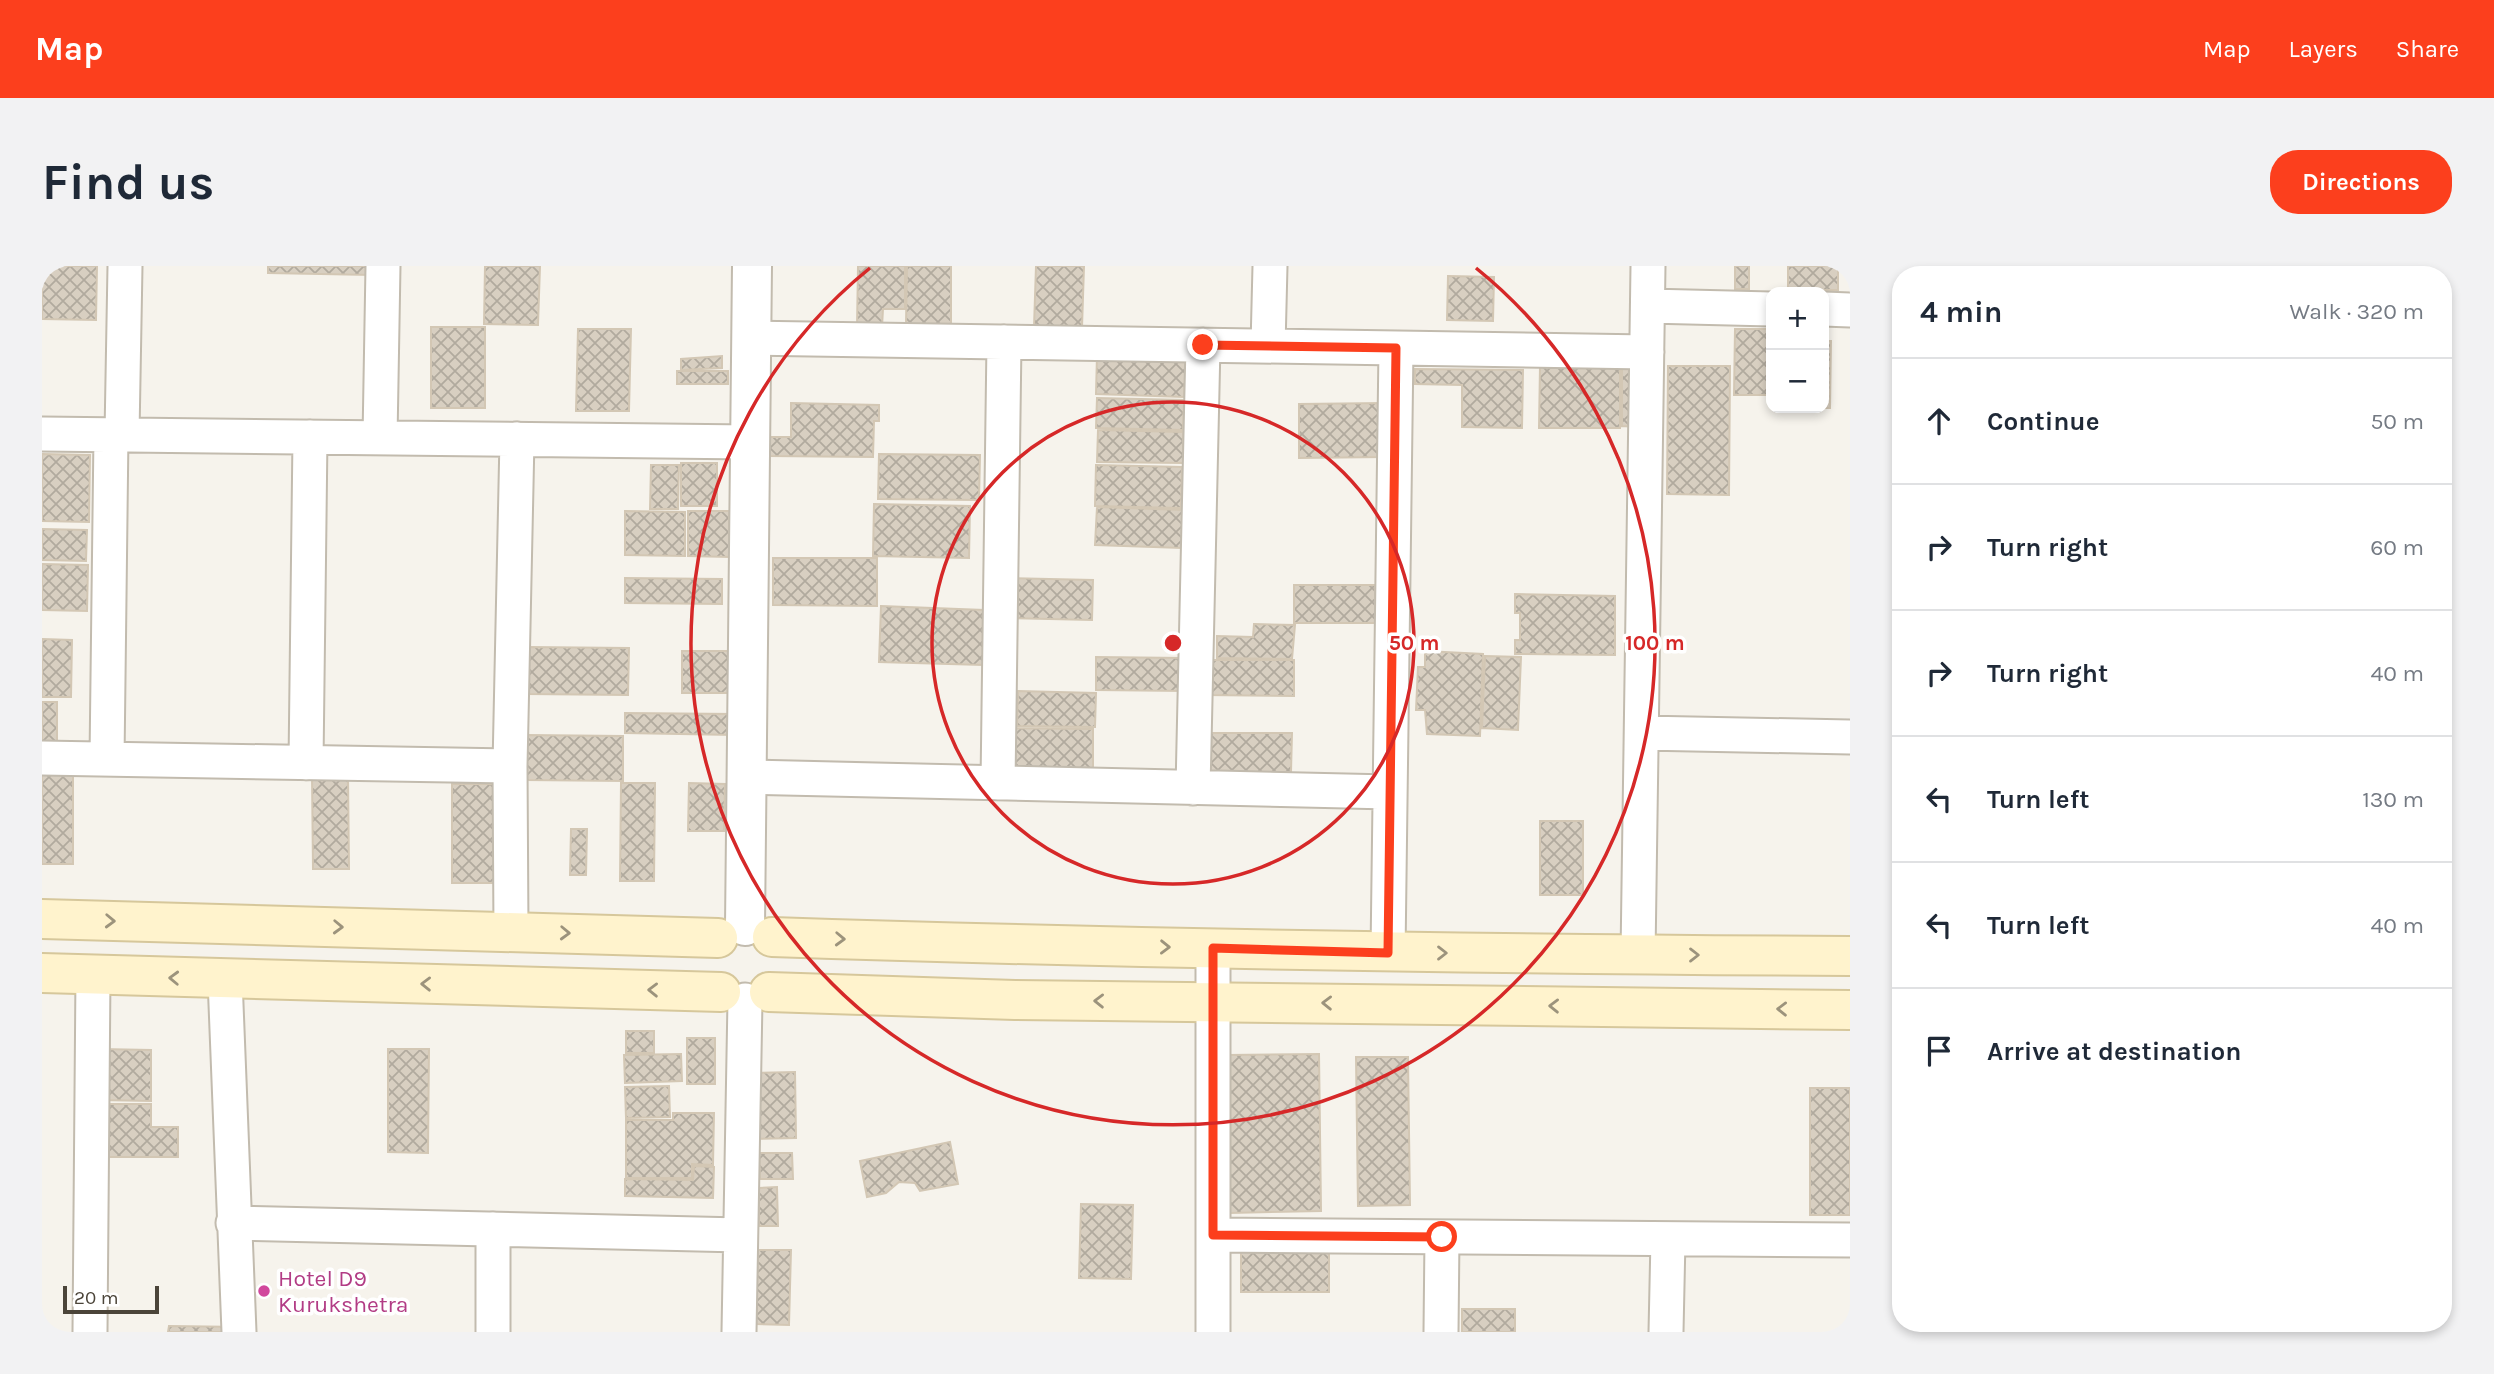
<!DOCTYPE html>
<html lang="en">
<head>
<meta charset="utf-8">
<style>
	:root { --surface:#fff; --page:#f2f2f3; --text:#1f2937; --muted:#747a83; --line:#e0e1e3; --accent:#fc3f1d }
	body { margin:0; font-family:Karla,sans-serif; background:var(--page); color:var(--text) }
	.controls { position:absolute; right:21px; top:21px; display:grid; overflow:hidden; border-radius:14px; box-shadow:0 4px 10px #0003 }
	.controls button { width:63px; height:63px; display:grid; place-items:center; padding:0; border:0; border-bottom:2px solid var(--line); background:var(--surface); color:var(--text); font:35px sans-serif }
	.scale { position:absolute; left:21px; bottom:18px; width:96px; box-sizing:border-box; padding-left:7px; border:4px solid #4b4439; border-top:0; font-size:19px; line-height:24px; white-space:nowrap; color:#4b4439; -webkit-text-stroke:5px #fff; paint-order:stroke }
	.stop { position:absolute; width:21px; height:21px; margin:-16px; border:5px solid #fc3f1d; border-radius:50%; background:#fff }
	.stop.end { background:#fc3f1d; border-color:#fff; box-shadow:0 2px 7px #0008 }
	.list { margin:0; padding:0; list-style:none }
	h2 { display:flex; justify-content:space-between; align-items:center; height:91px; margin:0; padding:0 28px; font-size:30px }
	h2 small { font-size:23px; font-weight:400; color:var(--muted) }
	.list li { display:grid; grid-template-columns:46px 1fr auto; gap:21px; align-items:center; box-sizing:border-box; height:126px; padding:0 28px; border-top:2px solid var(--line) }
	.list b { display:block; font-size:26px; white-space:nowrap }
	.list em { font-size:23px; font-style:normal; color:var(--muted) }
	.icon { flex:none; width:38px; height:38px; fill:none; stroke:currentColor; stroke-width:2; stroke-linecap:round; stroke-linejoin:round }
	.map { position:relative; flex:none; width:1808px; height:1066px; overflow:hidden; border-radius:28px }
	header { display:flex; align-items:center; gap:42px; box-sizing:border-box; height:98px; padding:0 35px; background:var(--accent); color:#fff }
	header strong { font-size:33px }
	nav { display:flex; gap:38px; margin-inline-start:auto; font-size:24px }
	.intro { display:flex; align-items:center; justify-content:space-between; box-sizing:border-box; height:168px; padding:0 42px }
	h1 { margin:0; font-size:49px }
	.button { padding:18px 32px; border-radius:28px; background:var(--accent); color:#fff; font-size:24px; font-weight:700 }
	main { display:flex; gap:42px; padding:0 42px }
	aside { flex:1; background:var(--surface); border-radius:28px; box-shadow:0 4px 10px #0003 }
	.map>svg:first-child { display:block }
</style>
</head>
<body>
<header>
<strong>Map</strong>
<nav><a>Map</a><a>Layers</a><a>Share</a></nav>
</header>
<div class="intro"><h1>Find us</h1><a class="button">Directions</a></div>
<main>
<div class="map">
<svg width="1808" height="1066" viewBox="0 0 1808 1066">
	<defs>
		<pattern id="building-cross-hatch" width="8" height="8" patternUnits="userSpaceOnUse" patternTransform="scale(1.75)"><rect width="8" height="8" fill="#d8cfc1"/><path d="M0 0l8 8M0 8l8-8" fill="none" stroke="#b1aa9e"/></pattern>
	</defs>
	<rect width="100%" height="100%" fill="#f6f3ec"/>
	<!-- building -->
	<path fill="url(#building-cross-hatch)" stroke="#d3c7b4" stroke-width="2" d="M0 0H55L54 54 0 53Z
		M226 0H330V9L226 7Z
		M443 0H498L496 59 442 58Z
		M816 0H863V43H841L840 61H815Z
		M865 0H909V58H864Z
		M994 0H1042L1040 62 992 61Z
		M1693 0H1707V23H1693Z
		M1746 0H1796V24H1746Z
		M1406 10 1452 11 1451 55 1405 54Z
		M389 61H443V142H389Z
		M536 63H589L587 145H534Z
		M1693 63H1729V129H1692Z
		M1782 75H1789L1788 142H1782Z
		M1055 89 1144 92 1142 131 1054 128Z
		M680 90V102L639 104V93Z
		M1498 100 1578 101V162H1497Z
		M1626 100H1688L1687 229 1625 228Z
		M1373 103 1481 104 1480 162 1420 161V119L1373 118Z
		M1580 103H1603L1596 161 1580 160Z
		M635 105H686V118H635Z
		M1055 132 1142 134 1141 164 1054 162Z
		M749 137 837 139V155H832L831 191 727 190 728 171H749Z
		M1342 137V191L1257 192V138Z
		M1056 164 1141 166V197L1055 196Z
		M0 188 48 189 47 256 0 255Z
		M837 188 938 189 937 234 836 233Z
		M639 197H675V240H639Z
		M609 199H637L636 243H608Z
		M1054 199 1140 201 1139 242 1053 240Z
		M832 238 928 240 927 292 831 290Z
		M1055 241 1142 244 1140 282 1053 279Z
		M583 245 643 246V290L583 289Z
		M646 245H687V291L646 290Z
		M0 263 45 264 44 295 0 294Z
		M731 292H835V340L731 339Z
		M0 298 46 299 45 345 0 344Z
		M583 312 680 313V338L583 337Z
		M968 312 1051 314 1050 354 967 352Z
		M1252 319H1333V357H1252Z
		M1473 328 1573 330V389L1473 388V374H1478V347H1473Z
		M839 340 942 344 941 399 837 396Z
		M1212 358 1253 359 1250 393 1175 392V370L1211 371Z
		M0 373 30 374 29 431H0Z
		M486 381 587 382 586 429 485 428Z
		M640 385H687L686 427H640Z
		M1383 385 1441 388 1438 470 1385 468 1383 444H1374L1376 401H1383Z
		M1443 390 1479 391 1476 464 1440 462Z
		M1054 391 1142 392V425L1054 424Z
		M1164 394H1252V430L1163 429Z
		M976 425 1054 427 1053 461 975 460Z
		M0 436H15V480H0Z
		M583 447 693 448 692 469 583 467Z
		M961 462 1051 463V509L960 508Z
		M1163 467H1250L1249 506H1163Z
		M485 469 581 470V515L484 514Z
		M0 503H31V598H0Z
		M270 509H306L307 603H271Z
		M579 517H613L612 615H578Z
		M647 517 683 518 682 565H646Z
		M410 518H457V617H410Z
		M1498 555H1541V629H1498Z
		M529 563H545L544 609H528Z
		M584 765H612V787H584Z
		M645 772H673V818H645Z
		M58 783 109 784V835L58 834Z
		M346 783H387L386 887 346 886Z
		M639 788 640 815 583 817 582 789Z
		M1277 788 1279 945 1188 947 1186 789Z
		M1314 791H1366L1368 939 1316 940Z
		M753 806 754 872 708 873 707 807Z
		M627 820 628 851 584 852 583 821Z
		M1768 822H1808V949H1768Z
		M57 838H109V861H136V891H57Z
		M631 847H672L671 899 650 898V912H584V854H631Z
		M908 876 916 918 878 925 873 917 857 916 844 927 825 931 818 895Z
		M717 887H750L751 913H718Z
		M652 900 672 901 671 932 583 930V913L651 914Z
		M735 921 736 960H717V922Z
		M1039 938 1091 939 1089 1013 1037 1012Z
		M1199 977H1287V1026H1199Z
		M716 984H749L747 1059 714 1058Z
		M1420 1043H1473V1066H1420Z
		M127 1060 201 1061V1066H126Z"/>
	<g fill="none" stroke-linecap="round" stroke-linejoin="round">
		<defs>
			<path id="minor" d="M1606 40 1729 43
				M1782 43 1808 44
				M709 72 1605 86
				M1226 80 1228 0
				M0 168 708 176
				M80 168 83 0
				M338 172 341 0
				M1600 467 1808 471
				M0 492 468 500
				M65 493 69 168
				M264 497 268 171
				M704 511 1348 526
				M956 517 962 76
				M1151 522 1161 79
				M469 666 468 500 475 173
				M1171 682V1066
				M1346 687 1354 82
				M1596 689 1606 0
				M183 713 197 1066
				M191 957 698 969
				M1172 969 1808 974
				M48 1066 51 709
				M451 1066V963
				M697 1066 703 734
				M1399 1066 1400 971
				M1624 1066 1626 973"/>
			<path id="tertiary" d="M703 660 710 0"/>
			<path id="secondary" d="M0 653 676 672
				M730 671C1089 683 1448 688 1808 690
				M0 707 679 726
				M727 726 973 734 1808 744"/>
		</defs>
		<!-- minor casing -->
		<use href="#minor" stroke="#c2bbae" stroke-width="37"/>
		<!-- tertiary casing -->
		<use href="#tertiary" stroke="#c2bbae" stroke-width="42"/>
		<!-- secondary casing -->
		<use href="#secondary" stroke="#d6c79b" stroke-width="42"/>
		<!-- minor -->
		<use href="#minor" stroke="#fff" stroke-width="33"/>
		<!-- tertiary -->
		<use href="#tertiary" stroke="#fff" stroke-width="38"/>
		<!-- secondary -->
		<use href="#secondary" stroke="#fff3cd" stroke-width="38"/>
	</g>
	<!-- one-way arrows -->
	<defs><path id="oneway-chevron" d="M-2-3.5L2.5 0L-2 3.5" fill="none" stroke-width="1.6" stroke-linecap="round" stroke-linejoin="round" transform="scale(1.75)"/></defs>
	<g stroke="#9c937c">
		<use href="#oneway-chevron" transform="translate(68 655) rotate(2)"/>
		<use href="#oneway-chevron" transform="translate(296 661) rotate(2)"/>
		<use href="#oneway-chevron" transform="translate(523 667) rotate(2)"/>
		<use href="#oneway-chevron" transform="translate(798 673) rotate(2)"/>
		<use href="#oneway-chevron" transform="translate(1123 681) rotate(1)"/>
		<use href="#oneway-chevron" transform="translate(1400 687)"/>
		<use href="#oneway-chevron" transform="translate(1652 689)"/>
		<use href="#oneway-chevron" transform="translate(132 712) rotate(-178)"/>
		<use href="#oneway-chevron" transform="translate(384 718) rotate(-179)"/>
		<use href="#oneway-chevron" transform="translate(611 724) rotate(-179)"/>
		<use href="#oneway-chevron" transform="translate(1057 735) rotate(-179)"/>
		<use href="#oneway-chevron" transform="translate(1285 737) rotate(-179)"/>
		<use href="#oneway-chevron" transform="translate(1512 740) rotate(-179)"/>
		<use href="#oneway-chevron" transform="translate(1740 743) rotate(-179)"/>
	</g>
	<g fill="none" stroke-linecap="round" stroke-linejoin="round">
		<!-- route -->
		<path stroke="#fc3f1d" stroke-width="9" d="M1161 79 1354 82 1346 687 1171 682V969L1400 971"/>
	</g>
	<!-- distance rings -->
	<g fill="none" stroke="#d62828" stroke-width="3.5">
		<circle cx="1131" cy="377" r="241"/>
		<path d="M1434 2A482 482 0 1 1 828 2"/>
	</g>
	<!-- markers -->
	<circle fill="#d1479c" stroke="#fff" stroke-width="2.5" cx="222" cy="1025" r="7"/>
	<g text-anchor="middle" stroke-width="7" stroke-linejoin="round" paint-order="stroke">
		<!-- hotel labels -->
		<g font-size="23" fill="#b23c85" stroke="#fff" text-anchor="start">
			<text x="236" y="1020">Hotel D9<tspan x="236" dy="26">Kurukshetra</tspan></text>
		</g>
	</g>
	<circle cx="1131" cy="377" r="10" fill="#d62828" stroke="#fff" stroke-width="3.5"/>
	<g font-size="21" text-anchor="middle" font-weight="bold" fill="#d62828" stroke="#fff" stroke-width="7" stroke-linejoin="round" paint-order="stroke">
		<text x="1372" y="384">50 m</text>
		<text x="1613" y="384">100 m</text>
	</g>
</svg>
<div class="controls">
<button>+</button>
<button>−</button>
</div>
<div class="scale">20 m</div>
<div class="stop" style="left:1400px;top:971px"></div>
<div class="stop end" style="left:1161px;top:79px"></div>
</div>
<aside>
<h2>4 min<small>Walk · 320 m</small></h2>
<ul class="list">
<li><svg class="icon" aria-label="ahead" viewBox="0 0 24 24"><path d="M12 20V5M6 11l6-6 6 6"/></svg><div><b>Continue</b></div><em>50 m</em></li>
<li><svg class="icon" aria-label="right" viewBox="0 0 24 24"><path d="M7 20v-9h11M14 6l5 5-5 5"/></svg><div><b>Turn right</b></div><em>60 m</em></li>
<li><svg class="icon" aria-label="right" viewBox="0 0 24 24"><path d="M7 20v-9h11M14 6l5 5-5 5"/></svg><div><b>Turn right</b></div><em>40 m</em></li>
<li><svg class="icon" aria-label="left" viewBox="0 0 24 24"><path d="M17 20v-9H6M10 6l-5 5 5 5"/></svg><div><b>Turn left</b></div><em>130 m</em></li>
<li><svg class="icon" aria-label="left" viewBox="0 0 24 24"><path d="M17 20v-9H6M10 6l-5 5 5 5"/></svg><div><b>Turn left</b></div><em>40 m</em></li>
<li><svg class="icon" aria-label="arrive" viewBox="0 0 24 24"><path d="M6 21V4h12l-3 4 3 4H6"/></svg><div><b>Arrive at destination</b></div></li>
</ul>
</aside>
</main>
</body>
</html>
